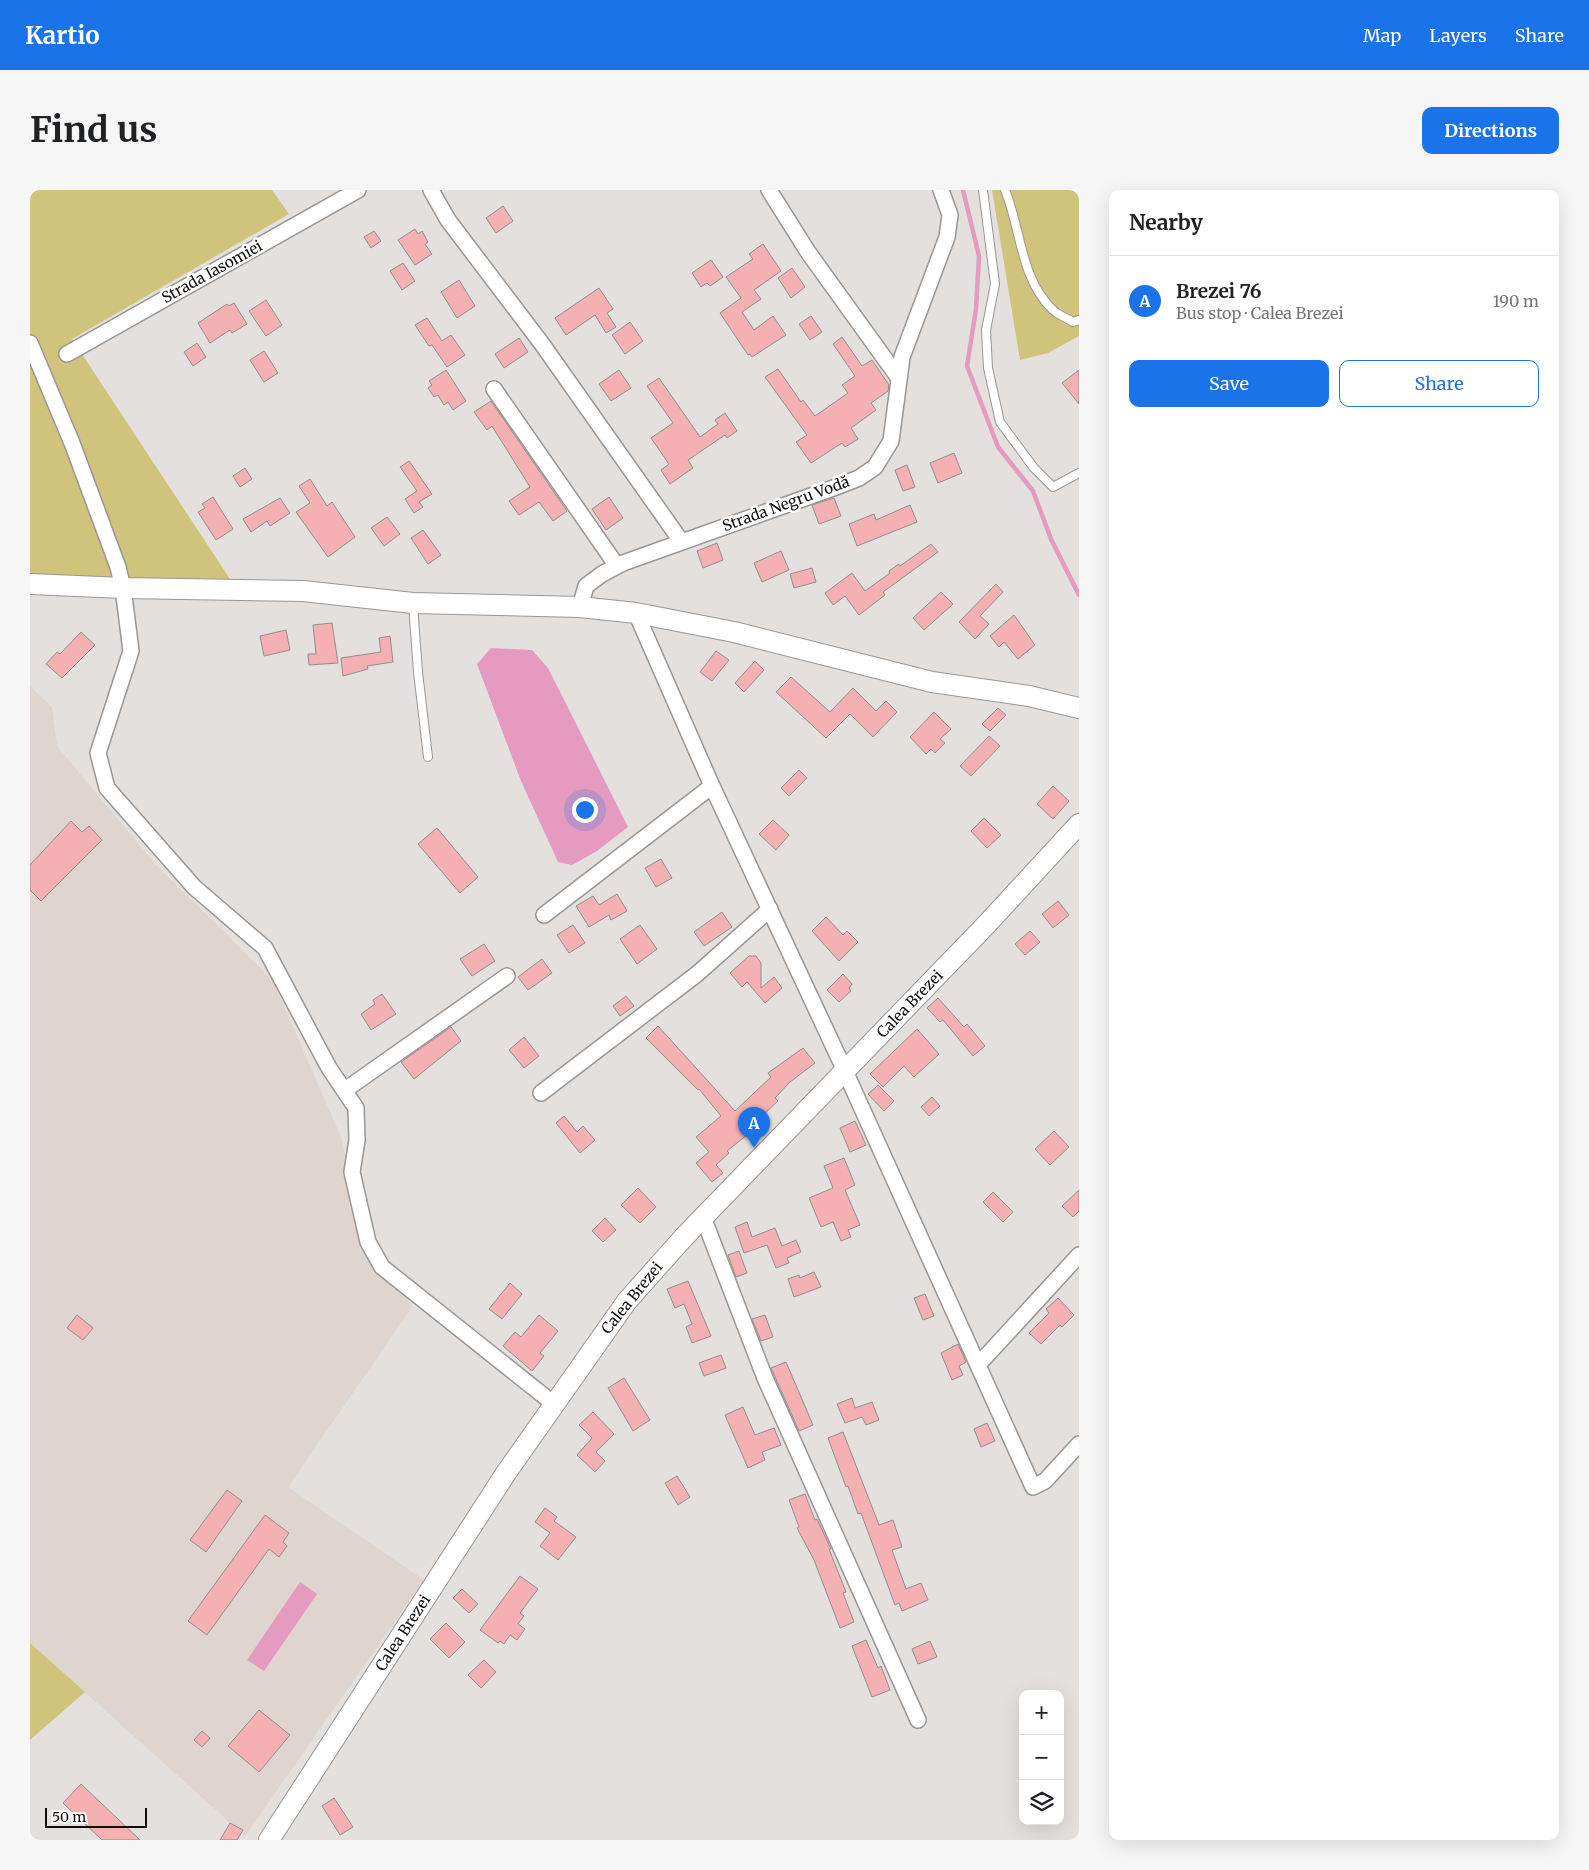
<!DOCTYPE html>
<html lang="en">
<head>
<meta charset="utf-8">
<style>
	:root { --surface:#fff; --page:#f6f6f6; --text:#202124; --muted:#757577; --line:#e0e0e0; --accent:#1a73e8 }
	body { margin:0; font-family:Merriweather,serif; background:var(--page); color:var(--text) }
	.controls { position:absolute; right:15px; bottom:15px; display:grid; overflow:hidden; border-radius:10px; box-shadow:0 5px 20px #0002 }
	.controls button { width:45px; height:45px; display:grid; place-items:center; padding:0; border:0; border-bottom:1px solid var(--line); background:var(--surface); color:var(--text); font:25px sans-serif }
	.scale { position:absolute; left:15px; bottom:12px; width:102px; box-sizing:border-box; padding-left:5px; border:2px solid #100f0e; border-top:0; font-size:14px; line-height:18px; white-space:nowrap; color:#100f0e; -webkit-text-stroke:4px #fff; paint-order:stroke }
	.you { position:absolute; left:554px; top:619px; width:18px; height:18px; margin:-12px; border:4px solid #fff; border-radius:50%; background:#1a73e8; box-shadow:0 0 0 8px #1a73e833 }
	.badge { display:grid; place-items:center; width:32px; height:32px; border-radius:50%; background:var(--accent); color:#fff; font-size:16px; font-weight:700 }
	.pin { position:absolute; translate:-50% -41px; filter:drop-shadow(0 1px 2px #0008) }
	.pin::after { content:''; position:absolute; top:26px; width:18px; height:15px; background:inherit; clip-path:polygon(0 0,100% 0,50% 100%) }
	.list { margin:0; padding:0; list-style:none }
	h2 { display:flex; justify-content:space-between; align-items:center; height:65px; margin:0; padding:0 20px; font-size:21px }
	h2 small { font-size:16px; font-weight:400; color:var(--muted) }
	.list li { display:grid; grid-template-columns:32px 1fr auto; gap:15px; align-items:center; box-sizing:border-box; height:90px; padding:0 20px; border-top:1px solid var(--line) }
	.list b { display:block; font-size:19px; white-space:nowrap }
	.list p { margin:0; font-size:16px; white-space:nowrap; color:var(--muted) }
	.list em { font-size:16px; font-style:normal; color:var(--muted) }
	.actions { display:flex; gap:10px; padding:15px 20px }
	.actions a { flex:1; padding:11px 0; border:1px solid var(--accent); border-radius:10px; text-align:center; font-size:18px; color:var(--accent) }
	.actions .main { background:var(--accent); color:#fff }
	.icon { flex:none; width:28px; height:28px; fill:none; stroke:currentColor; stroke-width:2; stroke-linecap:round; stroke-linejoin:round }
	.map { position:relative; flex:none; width:1049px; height:1650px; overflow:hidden; border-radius:10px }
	header { display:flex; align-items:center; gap:30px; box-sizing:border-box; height:70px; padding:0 25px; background:var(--accent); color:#fff }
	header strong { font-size:24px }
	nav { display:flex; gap:28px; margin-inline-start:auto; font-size:18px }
	.intro { display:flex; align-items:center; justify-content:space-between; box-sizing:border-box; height:120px; padding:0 30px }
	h1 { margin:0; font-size:35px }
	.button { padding:12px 22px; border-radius:10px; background:var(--accent); color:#fff; font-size:18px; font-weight:700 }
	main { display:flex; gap:30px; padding:0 30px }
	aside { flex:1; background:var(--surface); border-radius:10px; box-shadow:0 5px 20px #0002 }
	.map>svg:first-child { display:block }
</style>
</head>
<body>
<header>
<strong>Kartio</strong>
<nav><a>Map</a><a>Layers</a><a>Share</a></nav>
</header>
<div class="intro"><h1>Find us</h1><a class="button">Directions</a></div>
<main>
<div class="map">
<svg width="1049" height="1650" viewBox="0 0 1049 1650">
	<rect width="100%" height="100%" fill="#e3e0de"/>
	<!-- built -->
	<path fill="#e0d4cf" d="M0 496 22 517 27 556 125 674 243 791 311 947 330 1033 382 1117 258 1297 394 1390 215 1646 0 1453Z"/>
	<!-- green -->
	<path fill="#d0c47c" d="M0 0H242L259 24 42 149 202 392 2 384 0 386Z
		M962 0H1049V146L1018 163 990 170Z
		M0 1453 55 1502 0 1550Z"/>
	<!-- water -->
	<path fill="#e59abf" d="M461 458 502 460 518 478 598 637 567 661 542 675 528 672 491 591 447 474Z
		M270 1392 287 1404 234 1481 217 1470Z"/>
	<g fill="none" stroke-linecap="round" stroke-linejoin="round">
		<!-- stream -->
		<path stroke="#e59abf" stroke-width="4.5" d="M933 0 949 66 946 119 937 176 968 257 1003 301 1021 349 1049 405"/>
	</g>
	<!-- building -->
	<path fill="#f5b0b3" stroke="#918d8d" d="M473 16 483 31 466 43 456 28Z
		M385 39 388 44 392 41 398 52 395 54 402 64 385 75 368 50Z
		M344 41 351 51 341 58 334 47Z
		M733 54 751 81 724 100 731 109 712 122 724 140 743 126 756 145 722 167 720 164 718 165 690 123 711 108 696 87 723 69 719 64Z
		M681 70 693 87 680 96 677 93 671 97 662 83Z
		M373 73 385 91 372 100 360 81Z
		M762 78 775 97 761 108 748 88Z
		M429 90 445 116 427 128 411 102Z
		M569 98 583 119 577 123 586 137 576 143 565 125 536 145 525 128Z
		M236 110 252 135 236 146 219 121Z
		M204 113 217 134 202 143 200 140 180 153 168 133 197 114 199 116Z
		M781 126 792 142 780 150 769 134Z
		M397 128 412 151 421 145 435 165 417 177 402 155 399 156 385 135Z
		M600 132 613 151 595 164 582 145Z
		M812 147 832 176 842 170 859 195 858 201 841 213 846 220 821 238 828 249 815 257 812 253 781 273 766 252 777 245 735 187 748 179 771 212 773 210 785 226 818 203 812 195 825 186 803 154Z
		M489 148 498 162 474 178 465 164Z
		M167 153 176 167 163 176 154 162Z
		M234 161 248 183 234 192 220 170Z
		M416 180 436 211 423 220 418 212 414 215 408 205 404 207 398 198 402 195 399 191Z
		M589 180 601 198 581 211 569 194Z
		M1049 180V214L1032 193Z
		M629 188 670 247 688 234 685 230 695 223 707 241 697 248 695 245 658 270 663 278 640 294 631 280 639 274 621 248 643 233 617 196Z
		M461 211 537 321 523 331 509 312 489 325 479 311 500 297 462 236 457 240 444 222Z
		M924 263 932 283 908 293 900 273Z
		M379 271 402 304 389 312 393 317 384 323 375 309 387 301 370 277Z
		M877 275 885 297 873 301 865 280Z
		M215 278 222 289 210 297 203 286Z
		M280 289 297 316 302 312 325 347 298 367 266 322 280 313 269 296Z
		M183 307 203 339 186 350 168 322 175 318 172 314Z
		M579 307 593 328 576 340 562 319Z
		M250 308 260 323 240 336 237 331 221 342 213 329Z
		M804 308 811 326 789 334 782 315Z
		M880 315 887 332 827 356 819 334 844 324 846 330Z
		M357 327 370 344 354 356 341 338Z
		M393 340 411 365 398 374 381 348Z
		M687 353 693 370 673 378 667 361Z
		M901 354 908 362 853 402 855 405 829 425 815 406 803 415 795 403 822 383 835 401 860 383 859 381 869 374 870 376Z
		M751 361 759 380 732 392 724 373Z
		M782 378 786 392 764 398 760 384Z
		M966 394 973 402 950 426 959 434 945 449 929 432Z
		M911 402 923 414 894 440 883 428Z
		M984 425 1005 455 988 469 974 452 969 457 960 446Z
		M302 433 308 473 279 475 278 464H286L283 435Z
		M256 440 260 460 234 466 230 446Z
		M51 442 65 455 32 488 16 474 27 462 30 464Z
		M360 446 363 472 337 476 338 479 313 486 311 468 351 462 349 448Z
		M686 461 699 470 682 491 670 482Z
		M725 471 734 480 714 502 705 493Z
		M761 487 800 522 823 498 846 521 856 511 867 522 843 547 820 524 796 548 746 502Z
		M968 518 976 525 960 541 952 534Z
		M904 522 921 539 910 549 915 553 905 563 901 559 896 564 880 547Z
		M959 546 970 556 941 586 930 576Z
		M769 580 777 588 759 606 751 598Z
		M1023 596 1039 611 1023 629 1007 614Z
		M954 628 971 645 957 658 941 641Z
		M743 630 759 645 746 660 729 644Z
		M41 631 52 642 59 636 72 650 11 711 0 700V675Z
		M407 638 448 687 430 703 388 654Z
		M631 669 642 688 626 697 615 678Z
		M587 704 597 721 581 730 579 725 559 737 546 716 563 706 569 715Z
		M1028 711 1039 725 1023 738 1012 724Z
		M692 722 702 737 674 756 664 742Z
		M796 727 813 745 817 741 828 752 809 771 782 741Z
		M543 735 555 753 539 763 527 745Z
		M610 735 627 759 607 774 590 749Z
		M1000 741 1010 752 995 765 985 754Z
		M454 754 465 771 442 786 430 769Z
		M719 766H726L731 773V798L744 787 752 798 735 813 717 792 712 797 700 783Z
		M512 769 522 783 498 800 488 787Z
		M813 784 822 794 819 798 821 801 809 812 797 800Z
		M352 804 366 824 341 840 331 824 345 814 343 810Z
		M596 806 604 816 590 826 583 816Z
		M908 808 934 837 937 834 955 856 943 866 913 830 910 832 897 818Z
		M628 836 705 921 741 887 738 883 773 858 785 873 760 892 745 908 748 911 719 938 722 941 697 961 699 963 686 975 693 983 682 992 666 973 679 962 666 947 691 926 669 899 668 900 616 848Z
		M421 837 431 851 384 889 371 872Z
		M887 839 909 864 884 887 874 876 853 897 840 884Z
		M494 847 509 866 494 878 479 860Z
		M848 895 864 911 854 921 838 904Z
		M902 907 910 916 899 926 891 917Z
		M534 926 547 942 553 936 565 950 550 963 526 933Z
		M825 931 836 955 820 962 810 938Z
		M1024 941 1039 957 1020 975 1005 959Z
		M814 968 825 995 815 1000 830 1035 818 1040 821 1047 811 1051 803 1032 791 1037 779 1008 803 998 794 976Z
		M608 998 626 1017 610 1033 591 1015Z
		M1049 1000V1021L1043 1027 1032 1016Z
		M963 1002 983 1022 973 1032 953 1012Z
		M575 1028 586 1040 573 1052 562 1041Z
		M717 1032 722 1047 745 1038 752 1056 766 1050 771 1062 757 1068 759 1073 746 1078 737 1055 714 1063 705 1037Z
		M709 1061 717 1083 706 1087 698 1065Z
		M784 1082 791 1097 764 1107 758 1089 769 1085 770 1088Z
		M658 1091 681 1146 662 1153 656 1137 662 1134 654 1114 645 1118 637 1099Z
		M480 1093 492 1104 472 1129 459 1119Z
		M895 1104 904 1126 893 1130 884 1108Z
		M1028 1108 1044 1125 1032 1137 1030 1135 1011 1154 999 1143 1019 1123 1016 1119Z
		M47 1125 63 1138 53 1150 37 1138Z
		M509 1125 528 1141 510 1163 514 1166 502 1181 473 1156 485 1142 491 1147Z
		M735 1125 743 1147 731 1151 722 1129Z
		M928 1154 936 1172 929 1176 933 1185 922 1190 911 1163Z
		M691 1165 696 1178 674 1186 669 1173Z
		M756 1172 783 1235 769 1241 741 1178Z
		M594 1188 620 1230 603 1241 578 1198Z
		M822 1208 825 1218 842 1212 849 1230 836 1235 832 1227 815 1233 807 1214Z
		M713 1217 725 1245 744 1238 751 1255 732 1262 735 1270 718 1278 695 1225Z
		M563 1222 584 1244 566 1262 575 1271 565 1282 547 1265 562 1248 549 1235Z
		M957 1233 965 1251 951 1257 944 1239Z
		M813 1242 849 1335 863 1330 872 1357 862 1360 876 1399 891 1393 898 1410 872 1421 869 1413 865 1415 831 1323 828 1324 818 1296 816 1297 798 1248Z
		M647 1286 660 1307 648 1315 635 1293Z
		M197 1300 212 1311 176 1362 160 1350Z
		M775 1304 785 1330 787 1329 801 1359H799L816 1402 813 1403 824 1432 810 1438 784 1370 767 1338 769 1337 759 1310Z
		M515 1318 527 1327 524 1331 546 1347 528 1370 510 1356 520 1343 505 1332Z
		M235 1325 259 1343 253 1352 257 1356 249 1367 239 1359 177 1445 158 1431Z
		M490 1386 508 1399 490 1423 494 1426 488 1434 495 1439 487 1450 480 1445 474 1454 470 1451 468 1453 450 1440Z
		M432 1399 448 1414 439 1423 423 1408Z
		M416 1433 435 1452 419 1468 400 1449Z
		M836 1450 848 1478 851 1476 860 1500 842 1507 822 1456Z
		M900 1451 907 1467 888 1474 882 1459Z
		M454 1470 466 1482 451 1498 438 1485Z
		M229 1520 260 1545 229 1582 198 1556Z
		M172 1541 180 1548 172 1557 164 1550Z
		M51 1594 110 1650H72L33 1613Z
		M304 1608 323 1637 310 1645 292 1616Z
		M200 1633 213 1640 207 1650H190Z"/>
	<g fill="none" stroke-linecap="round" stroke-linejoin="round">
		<defs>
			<path id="lane" d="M953 0 965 94 956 140 958 178 970 232 1004 278 1023 297 1049 283
				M975 0C991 38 990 89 1023 120 1028 125 1037 128 1043 132L1049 130
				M383 415 388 482 398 567"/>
			<path id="street" d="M401 0 418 30 512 154 651 351
				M739 0 778 62 868 187
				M0 153 42 253 88 377 93 398 101 461 68 563 77 598 164 697 235 758 299 878 326 918 327 950 322 982 338 1052 352 1077 524 1214
				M37 164 328 0
				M464 199 587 376
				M550 417 556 396 572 384 593 373 806 297 829 288 845 277 861 251 872 167 917 47 920 25 911 0
				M606 423 682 596 815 881 1003 1297 1015 1291 1049 1254
				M514 725 682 596
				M315 900 477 786
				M511 903 667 784 740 719
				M673 1027 735 1188 888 1530
				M948 1175 1049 1065"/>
			<path id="secondary" d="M0 394 93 398 273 401 383 413 550 417 606 423 704 442 902 492 999 506 1049 518
				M239 1650 476 1283 597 1111 654 1047 956 735 1049 634"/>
		</defs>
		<!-- lane casing -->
		<use href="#lane" stroke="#999694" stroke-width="10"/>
		<!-- street casing -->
		<use href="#street" stroke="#999694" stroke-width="18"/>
		<!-- secondary casing -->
		<use href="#secondary" stroke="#999694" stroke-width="22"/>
		<!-- lane -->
		<use href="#lane" stroke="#fff" stroke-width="8"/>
		<!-- street -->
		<use href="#street" stroke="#fff" stroke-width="15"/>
		<!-- secondary -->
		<use href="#secondary" stroke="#fff" stroke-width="20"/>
	</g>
	<g text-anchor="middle" stroke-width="5" stroke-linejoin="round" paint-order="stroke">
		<!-- street labels -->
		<g font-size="15" fill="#100f0e" stroke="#fff">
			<text transform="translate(182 82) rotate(-29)" y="5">Strada Iasomiei</text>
			<text transform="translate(756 314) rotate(-20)" y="5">Strada Negru Vodă</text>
			<text transform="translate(880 814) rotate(-46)" y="5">Calea Brezei</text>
			<text transform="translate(602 1108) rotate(-51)" y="5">Calea Brezei</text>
			<text transform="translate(373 1443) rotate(-57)" y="5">Calea Brezei</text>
		</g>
	</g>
</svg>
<div class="controls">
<button>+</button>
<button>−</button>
<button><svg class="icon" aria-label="layers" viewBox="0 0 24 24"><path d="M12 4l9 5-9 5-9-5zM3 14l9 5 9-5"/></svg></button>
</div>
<div class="scale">50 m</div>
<div class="you"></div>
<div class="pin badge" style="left:724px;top:958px">A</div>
</div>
<aside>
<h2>Nearby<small></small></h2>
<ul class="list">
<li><span class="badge">A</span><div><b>Brezei 76</b><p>Bus stop · Calea Brezei</p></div><em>190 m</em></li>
</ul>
<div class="actions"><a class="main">Save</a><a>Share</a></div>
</aside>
</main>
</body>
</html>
